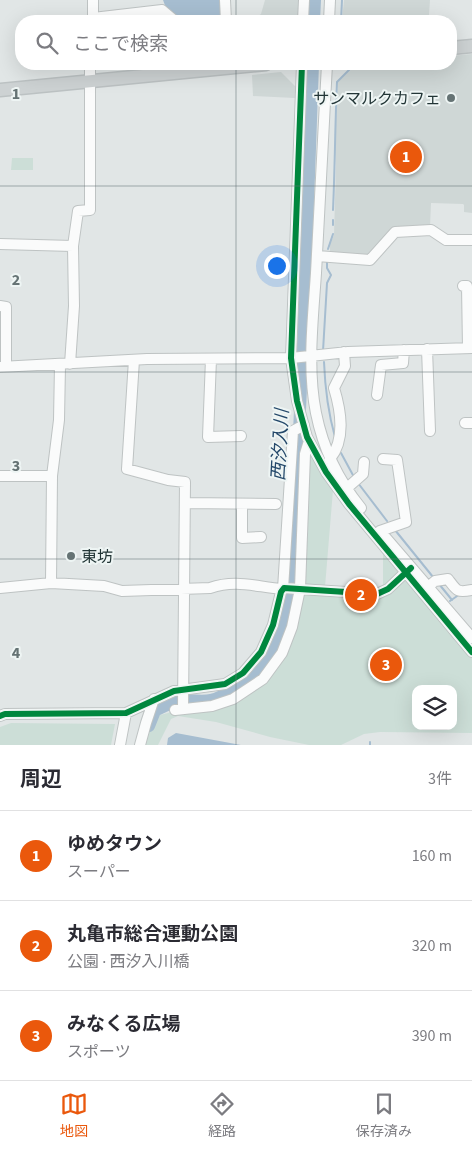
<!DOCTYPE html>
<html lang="ja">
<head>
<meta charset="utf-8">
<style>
	:root { --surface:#fff; --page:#f7f7f7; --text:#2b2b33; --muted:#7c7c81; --line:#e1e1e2; --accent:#ea580c }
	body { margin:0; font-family:"Source Sans 3","Noto Sans JP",sans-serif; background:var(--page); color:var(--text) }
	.controls { position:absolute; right:15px; bottom:15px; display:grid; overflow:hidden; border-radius:10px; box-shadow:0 5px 20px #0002 }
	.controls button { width:45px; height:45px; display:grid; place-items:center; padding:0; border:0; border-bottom:1px solid var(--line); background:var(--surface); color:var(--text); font:25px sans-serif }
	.you { position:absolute; left:276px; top:265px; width:18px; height:18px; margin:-12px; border:4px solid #fff; border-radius:50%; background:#1a73e8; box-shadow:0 0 0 8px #1a73e833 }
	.badge { display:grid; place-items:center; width:32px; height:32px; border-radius:50%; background:var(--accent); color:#fff; font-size:16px; font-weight:700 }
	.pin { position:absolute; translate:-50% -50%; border:2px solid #fff; box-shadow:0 1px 5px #0006 }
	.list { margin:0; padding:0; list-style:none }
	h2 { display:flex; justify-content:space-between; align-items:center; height:65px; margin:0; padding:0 20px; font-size:21px }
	h2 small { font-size:16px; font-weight:400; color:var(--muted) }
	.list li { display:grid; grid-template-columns:32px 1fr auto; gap:15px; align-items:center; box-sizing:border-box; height:90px; padding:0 20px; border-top:1px solid var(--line) }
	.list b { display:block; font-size:19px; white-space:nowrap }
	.list p { margin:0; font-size:16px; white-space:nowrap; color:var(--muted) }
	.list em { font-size:16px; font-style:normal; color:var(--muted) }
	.icon { flex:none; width:28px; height:28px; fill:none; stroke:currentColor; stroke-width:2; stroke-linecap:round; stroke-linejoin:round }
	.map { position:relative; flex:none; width:472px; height:745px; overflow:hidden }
	.search { position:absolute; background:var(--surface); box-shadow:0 5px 20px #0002; left:15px; right:15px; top:15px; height:55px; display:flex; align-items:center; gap:12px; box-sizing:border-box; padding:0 18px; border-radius:20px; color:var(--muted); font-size:19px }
	.sheet { height:335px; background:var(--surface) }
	nav { display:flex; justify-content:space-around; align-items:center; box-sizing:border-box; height:70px; border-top:1px solid var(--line); background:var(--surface); font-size:14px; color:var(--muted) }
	nav a { display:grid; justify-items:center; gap:2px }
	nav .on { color:var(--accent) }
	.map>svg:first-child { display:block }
</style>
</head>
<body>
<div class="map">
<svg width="472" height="745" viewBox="0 0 472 745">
	<rect width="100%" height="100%" fill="#e1e6e6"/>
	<!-- built -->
	<path fill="#cfd7d6" d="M265 0H299L298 21H255V18L261 14Z
		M344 0H430L429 15 447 17V21H342Z
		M472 54V213L464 212V205L463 204 431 203 430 227H400L394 229 370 254 361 255 330 252V244L334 235 336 165 335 138 338 82 356 65 372 64H451V56Z
		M281 72 296 87 295 98 253 96 252 75Z"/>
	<!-- green -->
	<path fill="#ccded7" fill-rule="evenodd" d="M12 158H33V170H11Z
		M310 452 333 490 325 587 383 588V551L472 658V733L380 732 364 734 341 745H309L270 737 216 722 178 716 171 719 158 745H138L144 719 180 710 226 704 271 674 303 586ZM416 689H453V726H416Z
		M11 723 115 724 111 745H0V727Z"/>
	<!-- water -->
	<path fill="#a6bdd0" d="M163 0H222L223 21H180L166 8Z
		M176 733 241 745H167L168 738Z"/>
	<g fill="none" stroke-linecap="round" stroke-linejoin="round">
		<!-- stream -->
		<path stroke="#a6bdd0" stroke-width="2" d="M341 21 342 0
			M333 210C335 167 335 125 337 82L354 65
			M333 220V225
			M328 249 333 234
			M323 351 327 283 331 275 327 268V261
			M324 362C325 388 328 412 335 437
			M341 453 354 477
			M358 483 387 521
			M395 530 433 577
			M439 584 452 600
			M450 601 460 594
			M370 745V742"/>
		<!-- river -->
		<path stroke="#a6bdd0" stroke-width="12" d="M314 21 315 0
			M149 726 155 711C163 707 171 702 180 701 190 699 201 702 211 700 217 699 223 695 229 693 273 675 285 629 292 586L303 344 313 64"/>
		<defs>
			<path id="minor" d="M225 0 226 21
				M93 18 162 10 175 21
				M90 21 93 18V0
				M303 21 304 0
				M329 21 330 0
				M302 64 291 358 297 401 307 437 326 472 349 504 472 652
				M327 64C323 133 320 203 316 273 313 319 307 368 316 413 323 448 339 481 361 508
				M0 244 73 246
				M317 256 370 260 395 232 431 230 446 240H472
				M463 286H467L468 348
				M0 306 6 307V367
				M427 349 430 431
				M211 359 208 437 241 436
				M134 360 127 469 168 480 185 482 183 709
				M70 364 74 306 73 246 78 211 90 210V64
				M0 367 147 359 291 358 348 352 472 348
				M377 395 381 365 403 363 404 350
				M465 423H472
				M330 459C346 439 341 411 334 388L345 366 344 352
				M0 476H52
				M347 488 363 474 364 462
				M185 503 276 504
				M242 504V538L261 537
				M380 531 472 638
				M376 534 380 531 406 522 397 460 383 459
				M51 583 52 476 59 420 60 365
				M0 588 51 583 104 586 122 591 210 588C236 579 256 587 283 589L293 431 304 425
				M423 591 435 581 448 579C457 591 457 593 472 590
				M175 710 212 706 233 699 263 679 282 653 292 627 300 589 305 454 309 441
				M0 716 5 714 126 713 174 691 225 684 243 673 261 652 273 625 281 592 284 588 377 594 388 589 410 568
				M120 745 126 713
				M140 745 146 723 154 699"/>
			<path id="major" d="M451 48 472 46
				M0 90 266 64"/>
		</defs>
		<!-- minor casing -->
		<use href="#minor" stroke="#bec3c3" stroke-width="12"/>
		<!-- major casing -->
		<use href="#major" stroke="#bcc2c3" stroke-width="15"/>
		<!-- minor -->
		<use href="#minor" stroke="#fafbfb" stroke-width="10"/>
		<!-- major -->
		<use href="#major" stroke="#cdd2d3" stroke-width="12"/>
		<defs>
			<path id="cycleway" d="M302 64 291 358 297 401 307 437 326 472 349 504 472 652
				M0 716 5 714 126 713 174 691 225 684 243 673 261 652 273 625 281 592 284 588 377 594 388 589 411 568"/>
		</defs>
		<!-- cycleway casing -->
		<use href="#cycleway" stroke="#eef5f4" stroke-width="9"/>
		<!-- cycleway -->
		<use href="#cycleway" stroke="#00873e" stroke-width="6"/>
	</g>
	<!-- grid -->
	<path fill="none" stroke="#657374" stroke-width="1" stroke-opacity="0.55" d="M236 0V21M236 64V745M0 186H472M0 372H472M0 559H472"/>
	<!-- markers -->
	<g fill="#657374" stroke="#eef5f4" stroke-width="2">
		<circle cx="451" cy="98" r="5"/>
		<circle cx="71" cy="556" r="5"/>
	</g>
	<g text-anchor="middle" stroke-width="4" stroke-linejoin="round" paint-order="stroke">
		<!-- poi labels -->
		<g font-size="16" fill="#223536" stroke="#eef5f4" text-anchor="end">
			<text x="441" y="104">サンマルクカフェ</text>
			<text x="81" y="562" text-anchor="start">東坊</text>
		</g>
		<!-- water labels -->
		<g font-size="18" font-style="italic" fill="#24486a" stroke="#eef5f4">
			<text transform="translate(280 445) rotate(-87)" y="6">西汐入川</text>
		</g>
	</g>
	<g font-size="16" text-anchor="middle" font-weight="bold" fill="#657374" stroke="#eef5f4" stroke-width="4" stroke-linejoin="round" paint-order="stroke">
		<text x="16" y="99">1</text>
		<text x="16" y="285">2</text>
		<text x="16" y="471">3</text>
		<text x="16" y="658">4</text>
	</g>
</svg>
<div class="controls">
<button><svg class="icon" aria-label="layers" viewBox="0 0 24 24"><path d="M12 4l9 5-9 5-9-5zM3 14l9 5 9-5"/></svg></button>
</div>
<div class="you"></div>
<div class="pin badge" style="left:406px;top:157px">1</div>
<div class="pin badge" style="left:361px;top:595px">2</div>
<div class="pin badge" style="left:386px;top:665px">3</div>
<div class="search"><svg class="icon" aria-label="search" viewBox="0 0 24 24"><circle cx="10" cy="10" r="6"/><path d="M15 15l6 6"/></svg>ここで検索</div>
</div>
<section class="sheet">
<h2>周辺<small>3件</small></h2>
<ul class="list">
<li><span class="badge">1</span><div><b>ゆめタウン</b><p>スーパー</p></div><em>160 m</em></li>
<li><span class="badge">2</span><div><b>丸亀市総合運動公園</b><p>公園 · 西汐入川橋</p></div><em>320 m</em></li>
<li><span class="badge">3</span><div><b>みなくる広場</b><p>スポーツ</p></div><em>390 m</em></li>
</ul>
</section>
<nav>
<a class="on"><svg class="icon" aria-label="map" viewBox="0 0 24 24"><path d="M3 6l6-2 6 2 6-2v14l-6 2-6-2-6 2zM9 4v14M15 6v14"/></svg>地図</a>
<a><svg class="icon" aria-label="directions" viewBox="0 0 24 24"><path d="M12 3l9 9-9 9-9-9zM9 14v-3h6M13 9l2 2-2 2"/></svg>経路</a>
<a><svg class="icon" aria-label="saved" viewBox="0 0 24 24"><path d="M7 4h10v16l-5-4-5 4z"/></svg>保存済み</a>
</nav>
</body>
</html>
